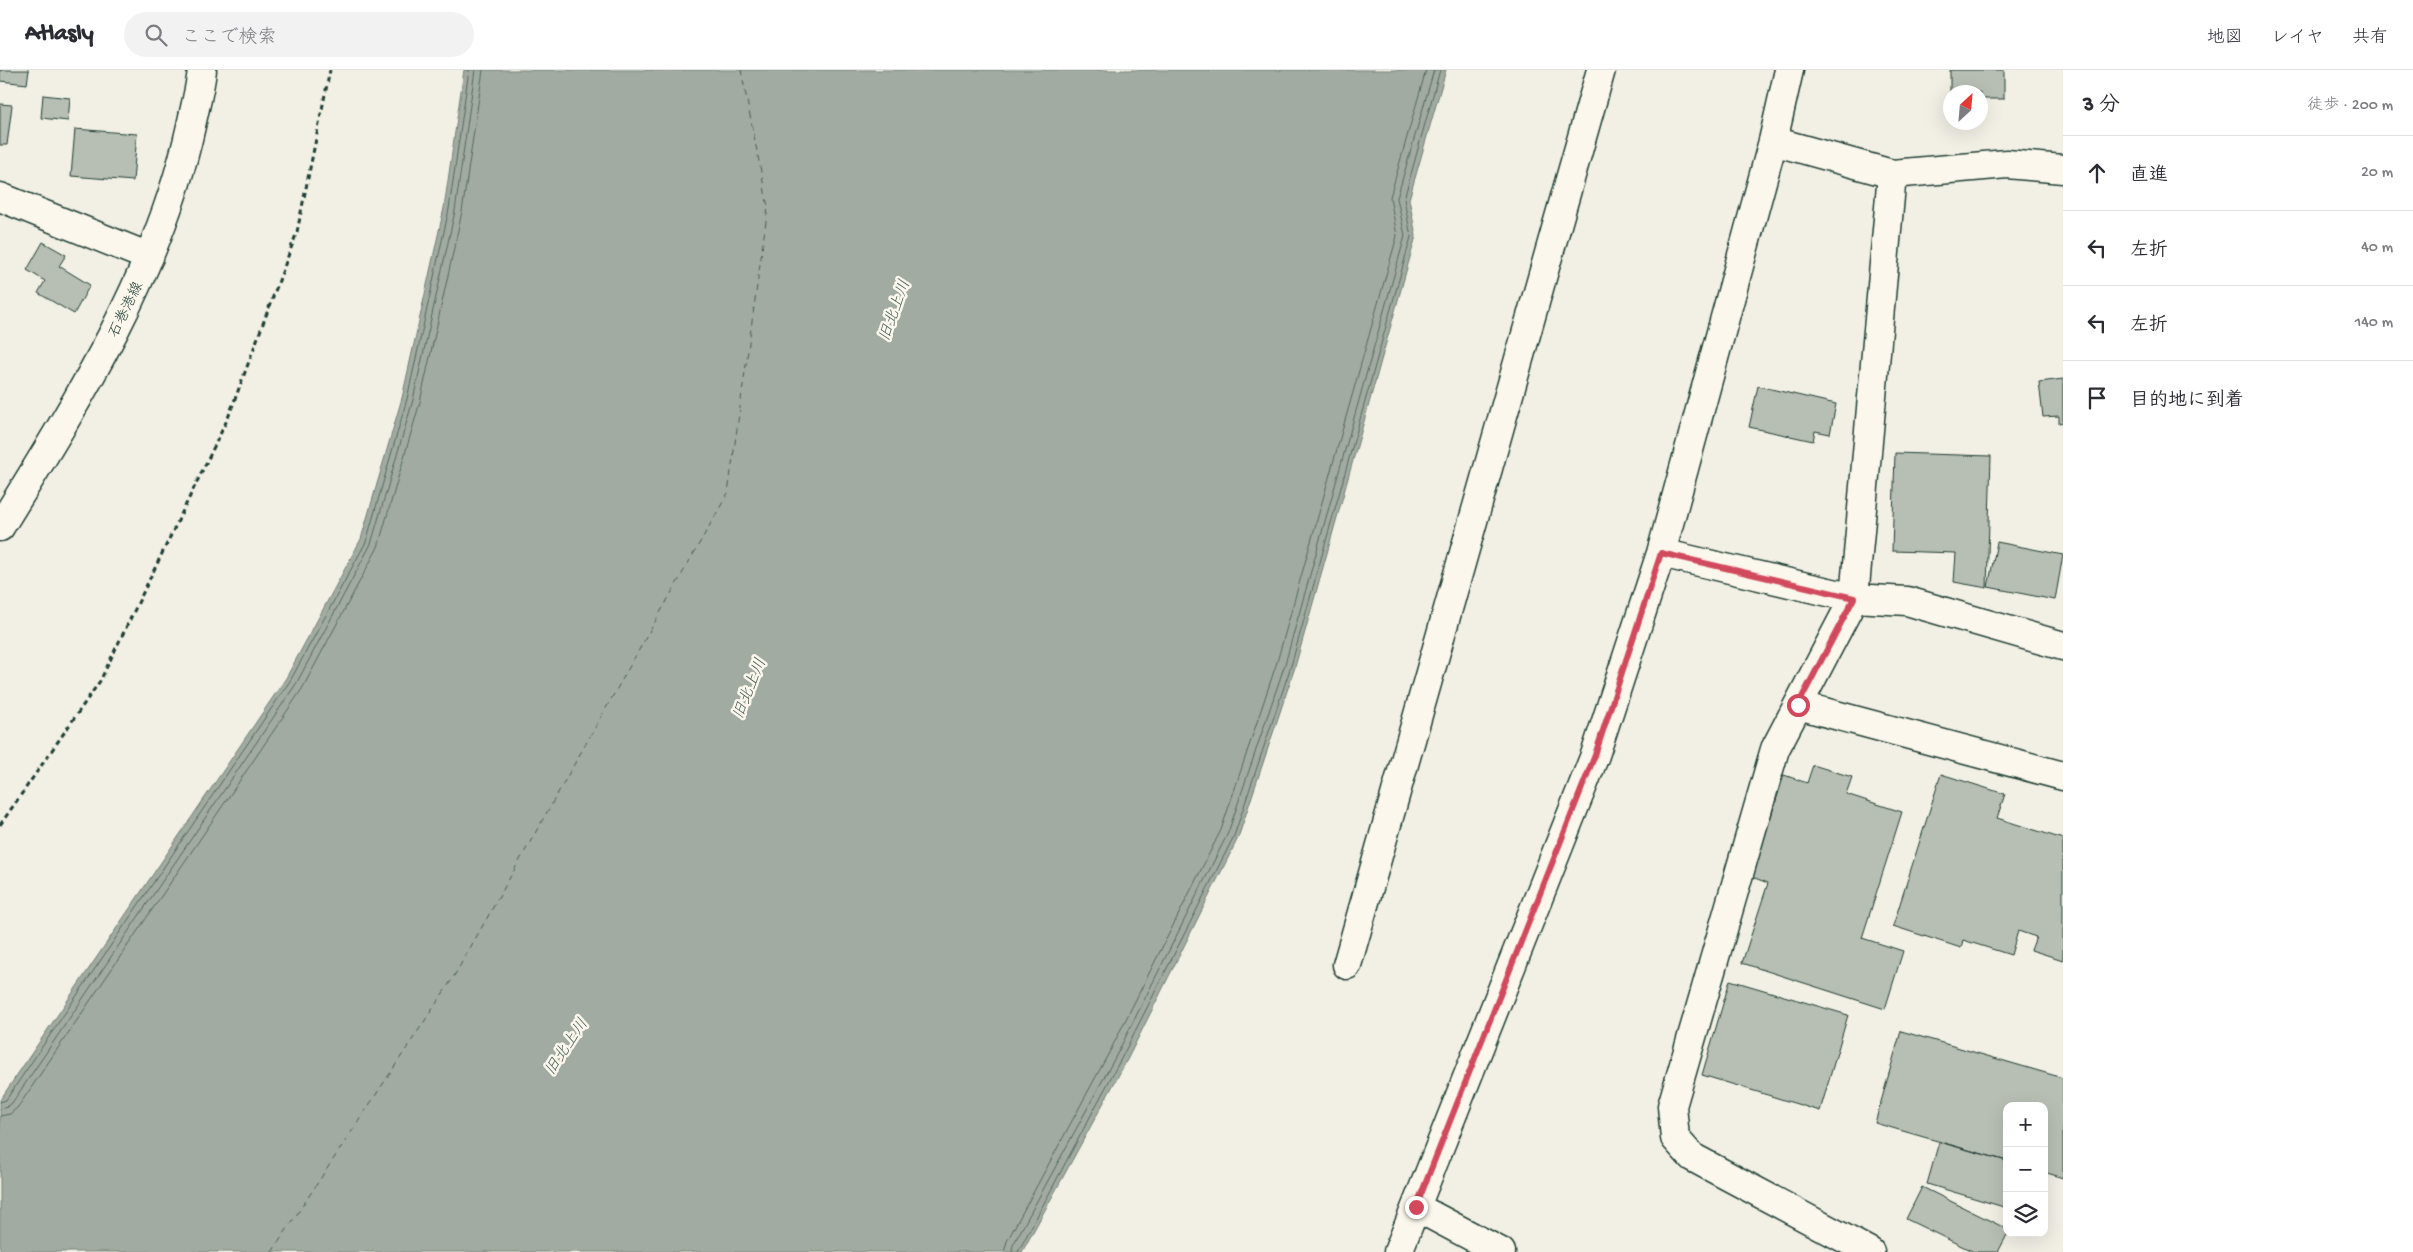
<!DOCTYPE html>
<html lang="ja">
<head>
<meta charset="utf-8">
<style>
	:root { --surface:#fff; --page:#f2f2f3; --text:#2b2b33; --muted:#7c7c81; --line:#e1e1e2 }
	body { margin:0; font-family:"Gochi Hand","Klee One",sans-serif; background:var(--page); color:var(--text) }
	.controls { position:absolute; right:15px; bottom:15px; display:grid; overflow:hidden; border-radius:10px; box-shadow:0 5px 20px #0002 }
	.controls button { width:45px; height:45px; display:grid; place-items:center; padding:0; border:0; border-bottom:1px solid var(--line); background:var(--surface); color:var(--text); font:25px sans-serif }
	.compass { position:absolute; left:1943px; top:15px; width:45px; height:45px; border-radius:50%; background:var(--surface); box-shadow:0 5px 20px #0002; rotate:26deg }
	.stop { position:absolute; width:15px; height:15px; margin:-11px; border:4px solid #d1495b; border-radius:50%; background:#fff }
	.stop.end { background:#d1495b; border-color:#fff; box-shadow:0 1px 5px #0008 }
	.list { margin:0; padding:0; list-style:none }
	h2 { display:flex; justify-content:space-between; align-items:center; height:65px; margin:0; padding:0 20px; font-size:21px }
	h2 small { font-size:16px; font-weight:400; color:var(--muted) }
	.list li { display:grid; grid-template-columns:32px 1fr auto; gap:15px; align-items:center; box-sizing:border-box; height:75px; padding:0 20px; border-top:1px solid var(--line) }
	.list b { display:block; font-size:19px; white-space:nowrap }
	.list em { font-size:16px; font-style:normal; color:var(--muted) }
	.icon { flex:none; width:28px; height:28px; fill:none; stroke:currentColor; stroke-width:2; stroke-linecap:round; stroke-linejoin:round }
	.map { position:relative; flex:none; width:2063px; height:1182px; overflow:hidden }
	header { display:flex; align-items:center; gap:30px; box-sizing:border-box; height:70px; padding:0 25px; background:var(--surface); border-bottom:1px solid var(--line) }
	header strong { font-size:24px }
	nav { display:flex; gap:28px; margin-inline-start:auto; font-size:18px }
	.search { width:350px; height:45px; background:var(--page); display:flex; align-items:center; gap:12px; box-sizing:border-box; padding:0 18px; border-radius:28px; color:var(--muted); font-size:19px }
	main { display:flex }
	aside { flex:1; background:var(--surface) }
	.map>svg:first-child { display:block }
</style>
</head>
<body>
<header>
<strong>Atlasly</strong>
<div class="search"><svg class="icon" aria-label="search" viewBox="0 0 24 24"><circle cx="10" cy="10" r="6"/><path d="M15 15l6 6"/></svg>ここで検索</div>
<nav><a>地図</a><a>レイヤ</a><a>共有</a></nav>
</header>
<main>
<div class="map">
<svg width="2063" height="1182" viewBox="0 0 2063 1182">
	<rect width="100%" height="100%" fill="#f2f0e5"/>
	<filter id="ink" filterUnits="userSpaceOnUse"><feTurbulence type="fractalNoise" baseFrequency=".02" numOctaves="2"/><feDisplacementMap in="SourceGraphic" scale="10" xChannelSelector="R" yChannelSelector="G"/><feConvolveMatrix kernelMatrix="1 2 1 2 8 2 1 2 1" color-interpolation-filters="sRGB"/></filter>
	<g filter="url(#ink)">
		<!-- water -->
		<path fill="#a2aba1" stroke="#6e7f75" d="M464 0H1446L1409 129 1416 166 1295 597 1238 768 1128 988 1022 1182H0V1030L286 608 361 469 402 328 444 138Z"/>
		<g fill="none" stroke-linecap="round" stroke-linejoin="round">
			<!-- shore -->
			<path stroke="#536960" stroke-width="1" d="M0 1032 6 1030 290 611 366 472 407 329 449 139 469 0
				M0 1039 7 1037 12 1033 296 614 371 474 413 330 455 141 475 0
				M0 1046 10 1044 18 1037 302 619 378 477 420 332 462 142 483 0
				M1004 1182 1007 1171 1111 979 1221 760 1277 592 1397 166 1390 127 1426 0
				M1012 1182 1013 1175 1118 982 1228 763 1285 594 1405 166 1397 128 1434 0
				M1018 1182 1123 985 1234 766 1291 596 1411 167 1404 129 1440 0"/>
			<!-- ferry -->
			<path stroke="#465e55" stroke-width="1" stroke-dasharray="6 5" stroke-linecap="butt" d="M272 1182 453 908 728 423 768 137 741 0"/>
		</g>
		<!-- building -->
		<path fill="#b7beb3" stroke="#1f3d34" d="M0 0H29L27 14 0 11Z
			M1950 0H2004V29H1980V22H1950V29Z
			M43 25 70 28 68 51 41 48Z
			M0 34 12 35 7 75H0Z
			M75 59 137 64 133 111 71 106Z
			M43 172 66 185 59 196 90 215 74 244 38 223 45 211 27 200Z
			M2063 309V352L2059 353V346L2043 347 2039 312Z
			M1758 316 1836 334 1830 364 1815 361 1813 371 1749 357Z
			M1895 383 1991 386 1987 518 1954 512 1956 483 1892 481Z
			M1997 472 2063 485 2055 530 1988 517Z
			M1813 695 1852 707 1846 724 1902 742 1862 868 1903 881 1885 939 1742 893 1768 813 1752 807 1784 705 1807 713Z
			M1941 704 2005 724 1997 748 2063 769V890L2031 880 2036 867 2018 861 2011 885 1963 870 1961 878 1893 856Z
			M1730 910 1848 945 1820 1041 1702 1005Z
			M1901 961 2063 1008V1108L2044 1102V1036H2007V1091L1875 1053Z
			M1939 1072 2007 1091V1138L1927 1114Z
			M1922 1117 2007 1159 2008 1163 1998 1182H1974L1906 1149Z"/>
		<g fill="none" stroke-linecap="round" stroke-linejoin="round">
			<defs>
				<path id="street" d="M1773 71 1892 104
					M0 127 149 187
					M1661 483 1854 528 1907 531 2063 576
					M1798 635 2063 706
					M1347 895 1601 0
					M1416 1137 1501 1182
					M1398 1182 1595 685 1661 483 1773 71 1789 0
					M1870 1182 1692 1087 1675 1068 1672 1036 1775 679 1854 528 1892 104 2007 94 2063 99"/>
				<path id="primary" d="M0 457C78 331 159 202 191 56 195 37 200 19 202 0"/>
			</defs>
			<!-- street casing -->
			<use href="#street" stroke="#1f3d34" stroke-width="31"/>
			<!-- primary casing -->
			<use href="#primary" stroke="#1f3d34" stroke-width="31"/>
			<!-- path -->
			<path stroke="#1f3d34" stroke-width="3" stroke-dasharray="5 4" stroke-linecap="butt" d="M0 755 100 611 228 348 297 162 330 0"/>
			<!-- street -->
			<use href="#street" stroke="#fbf7ec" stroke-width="28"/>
			<!-- primary -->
			<use href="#primary" stroke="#fbf7ec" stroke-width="28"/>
		</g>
	</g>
	<g fill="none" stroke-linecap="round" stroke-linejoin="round" filter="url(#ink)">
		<!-- route -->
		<path stroke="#d1495b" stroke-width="6" d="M1416 1137 1595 685 1661 483 1854 528 1798 635"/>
	</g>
	<g text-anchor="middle" stroke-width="5" stroke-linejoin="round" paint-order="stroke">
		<!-- street labels -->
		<g font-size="15" fill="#1f3d34" stroke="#fbf7ec">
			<text transform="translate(125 239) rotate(-64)" y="5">石巻港線</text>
		</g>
		<!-- water labels -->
		<g font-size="16" font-style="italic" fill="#465e55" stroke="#fbf7ec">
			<text transform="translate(893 240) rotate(-70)" y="6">旧北上川</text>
			<text transform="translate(748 618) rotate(-68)" y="6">旧北上川</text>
			<text transform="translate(565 976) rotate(-56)" y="6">旧北上川</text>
		</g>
	</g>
</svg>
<div class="controls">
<button>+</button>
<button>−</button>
<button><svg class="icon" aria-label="layers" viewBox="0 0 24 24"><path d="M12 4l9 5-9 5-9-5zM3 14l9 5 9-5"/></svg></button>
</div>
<svg class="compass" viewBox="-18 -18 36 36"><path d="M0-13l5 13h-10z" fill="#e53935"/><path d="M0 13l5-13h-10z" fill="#7c7c81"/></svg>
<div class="stop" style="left:1798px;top:635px"></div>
<div class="stop end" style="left:1416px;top:1137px"></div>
</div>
<aside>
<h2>3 分<small>徒歩 · 200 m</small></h2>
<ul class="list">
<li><svg class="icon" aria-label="ahead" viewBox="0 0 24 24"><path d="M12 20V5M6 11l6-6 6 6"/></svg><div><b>直進</b></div><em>20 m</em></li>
<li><svg class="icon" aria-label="left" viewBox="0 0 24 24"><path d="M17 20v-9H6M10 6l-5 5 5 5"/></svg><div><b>左折</b></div><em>40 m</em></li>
<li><svg class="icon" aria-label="left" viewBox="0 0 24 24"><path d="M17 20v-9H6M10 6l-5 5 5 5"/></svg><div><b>左折</b></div><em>140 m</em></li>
<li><svg class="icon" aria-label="arrive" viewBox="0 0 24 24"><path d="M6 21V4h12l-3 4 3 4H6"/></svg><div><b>目的地に到着</b></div></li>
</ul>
</aside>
</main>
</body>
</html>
